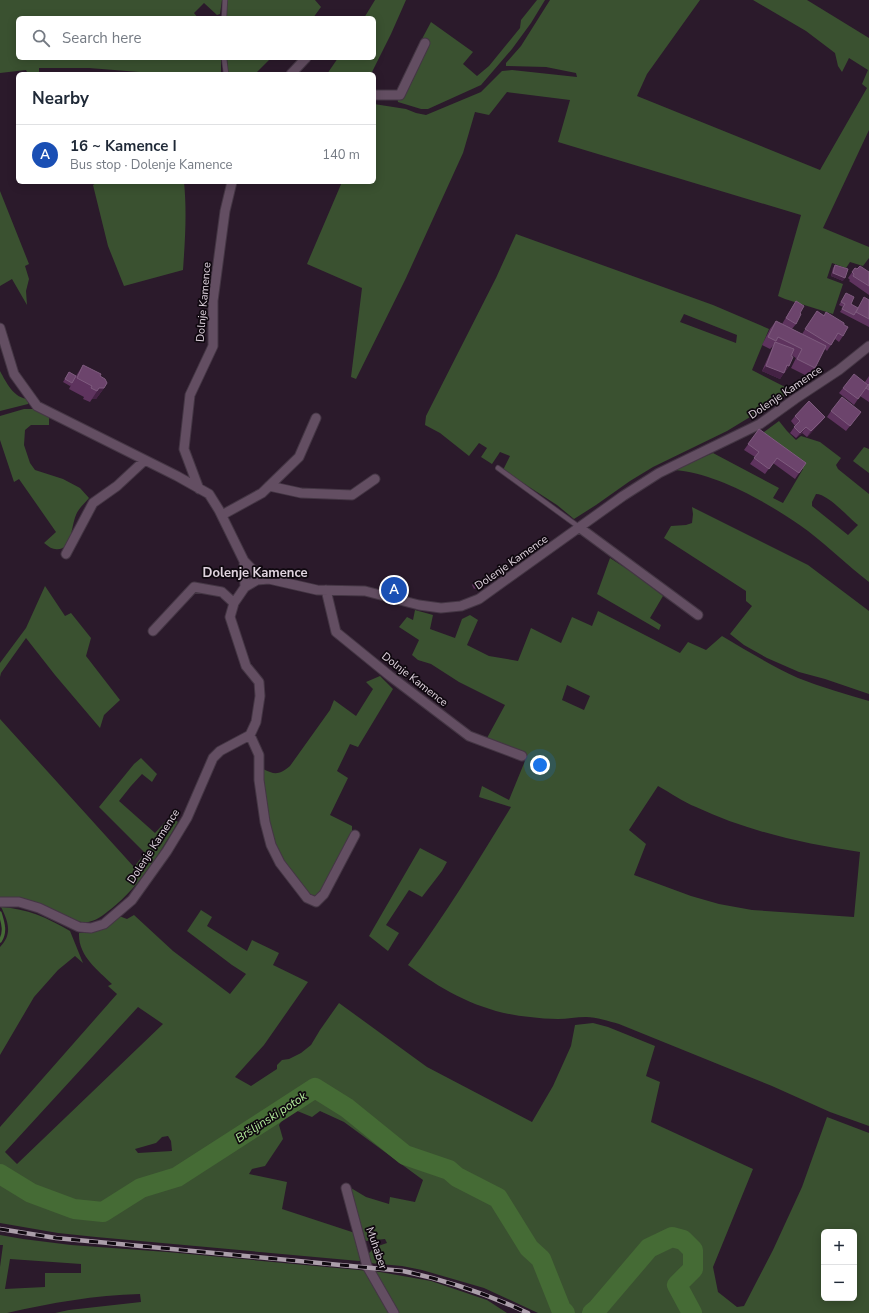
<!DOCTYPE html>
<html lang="en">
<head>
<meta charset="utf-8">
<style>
	:root { --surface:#fff; --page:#f6f6f7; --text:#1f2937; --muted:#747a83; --line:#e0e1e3; --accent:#0f766e }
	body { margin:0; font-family:"Nunito Sans",sans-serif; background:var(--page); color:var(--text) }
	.controls { position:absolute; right:12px; bottom:12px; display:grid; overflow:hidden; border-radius:6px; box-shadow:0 2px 10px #0003 }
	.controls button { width:36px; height:36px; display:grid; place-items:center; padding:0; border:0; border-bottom:1px solid var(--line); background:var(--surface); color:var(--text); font:20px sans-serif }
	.you { position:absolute; left:540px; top:765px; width:14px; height:14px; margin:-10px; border:3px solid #fff; border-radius:50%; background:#1a73e8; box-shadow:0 0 0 6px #1a73e833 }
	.badge { display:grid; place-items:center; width:26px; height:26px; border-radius:50%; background:var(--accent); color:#fff; font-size:13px; font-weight:700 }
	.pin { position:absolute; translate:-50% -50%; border:2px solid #fff; box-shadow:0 1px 4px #0006 }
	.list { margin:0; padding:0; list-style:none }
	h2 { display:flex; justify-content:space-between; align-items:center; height:52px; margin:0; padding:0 16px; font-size:17px }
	h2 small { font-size:13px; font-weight:400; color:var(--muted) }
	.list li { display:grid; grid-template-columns:26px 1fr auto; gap:12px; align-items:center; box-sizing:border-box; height:60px; padding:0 16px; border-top:1px solid var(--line) }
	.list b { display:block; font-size:15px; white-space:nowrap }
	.list p { margin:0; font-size:13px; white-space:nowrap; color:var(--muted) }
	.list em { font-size:13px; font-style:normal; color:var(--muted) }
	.icon { flex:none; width:22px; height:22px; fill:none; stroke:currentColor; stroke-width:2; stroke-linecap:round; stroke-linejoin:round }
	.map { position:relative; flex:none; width:869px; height:1313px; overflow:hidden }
	.search { position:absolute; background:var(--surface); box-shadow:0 2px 10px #0003; left:16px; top:16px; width:360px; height:44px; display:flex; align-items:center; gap:10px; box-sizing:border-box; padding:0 14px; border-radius:6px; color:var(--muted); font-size:15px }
	.panel { position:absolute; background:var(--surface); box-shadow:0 2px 10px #0003; left:16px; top:72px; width:360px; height:112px; border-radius:6px }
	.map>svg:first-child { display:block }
</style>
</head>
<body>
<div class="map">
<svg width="869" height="1313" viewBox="0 0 869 1313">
	<rect width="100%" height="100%" fill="#2b1a2b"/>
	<!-- green -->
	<path fill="#3a5130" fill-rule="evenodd" d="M0 0H222L220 14 217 15 204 3 194 13 198 18H18V58H221V74H164L89 68H39V74H28L26 70 0 73Z
		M227 0H315L321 7 313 18H226Z
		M375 0H406L391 34 371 74H327L338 58H374V18H364Z
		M537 0H545L531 23 512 49 481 85 428 109H421L398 102 396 91 402 87 414 54 431 22 473 52 463 64 477 76 489 66 520 28 521 20Z
		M550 0H700L647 74 637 96 820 170 867 88 862 84 868 70 849 58 842 72 838 66 835 53 806 31 753 0H807L869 38V130L823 228 869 247V258L863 266 850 262 846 268 832 263 827 278 843 284 833 314 785 299 778 296 801 215 558 142 570 100 507 92 489 115 475 112 463 153 406 278 356 379 351 377 362 288 307 264 342 182H374V104L406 109 416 113 426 115 481 92 502 71 512 70 577 77 576 73 546 67 506 66V63L521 46Z
		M227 58H271L255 74H228Z
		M98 182H184C187 212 185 241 183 270L124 286 108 246 93 185Z
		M0 191 29 264 25 266 29 279 26 291 27 305 12 279 0 286Z
		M516 234 713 305 769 329 752 370 789 389 791 392 727 431 653 467 630 481 596 505 574 519 557 505 503 470 510 456 500 452 492 464 481 457 487 448 479 443 469 456 440 433 425 425 426 416 496 278ZM684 314 737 335 736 343 680 322Z
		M0 371C6 382 14 399 29 399L28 404 0 411Z
		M24 409H41L49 417V425H31L25 430 24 445 30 463 35 470 63 479 80 488 89 498C85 503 78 509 76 515 71 526 72 552 55 549 51 549 47 545 44 543L56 532 19 479 14 482 0 440V416Z
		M779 421 787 431 796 440 801 436 820 442 841 458 836 465 838 469 869 494V582C848 566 829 547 808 531 772 505 718 473 674 470L713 453 779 488 773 498 783 503 803 469 760 435ZM816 494C828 494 848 517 858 525L848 535 812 506V502Z
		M864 447 869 449V473L853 461Z
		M692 507 808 565 869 611V694L825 679 799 672 767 658 744 645 730 634 752 606 746 601V591L664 538 671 526 686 525 692 523 693 514Z
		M610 558 633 573 663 596 650 618 661 625 659 630 597 594Z
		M45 586 65 616 71 613 91 638 86 656 120 700 104 715 100 728 55 675 26 638 1 673 0 677V663L26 628Z
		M415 610 433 615 430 629 455 638 462 619 470 615 478 620 467 645 489 656 518 661 531 628 561 643 572 617 592 626 598 611 680 653 688 642 706 650 722 636C747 651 772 666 798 678 821 687 845 694 869 701V1126L830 1112 772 1086 619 1024C608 1021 597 1017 586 1017 576 1017 567 1019 558 1019 549 1019 539 1018 530 1017 483 1013 445 992 408 965 445 915 478 861 511 807L479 797 482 786 509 800 527 756 487 738 505 705 459 682 431 664 418 660 412 655 419 640 399 627 407 617 413 620ZM567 685 590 696 584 710 562 700ZM658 786C671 793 683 802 696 807 747 831 804 844 860 852L854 917 752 910 719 904 691 896 634 875 646 844 629 830Z
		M380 676 393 689 358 747 350 744 337 771 348 778 330 815 352 826V833L320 894 311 897 293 876 273 843 262 781 263 769C275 775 279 775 290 766L330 710 334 700 356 716 373 689 366 682Z
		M0 719 134 867 145 853 99 807 134 764 141 758 157 774 152 782 142 774 131 786 119 801 155 833 168 819 173 818 178 822C159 854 141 885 111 909 102 916 93 924 81 922L0 898Z
		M420 848 447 862 442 871 422 897 409 890 386 925 399 933 388 951 369 936Z
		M1 907C28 909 46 917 70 931L83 963 75 956 58 970 34 997 0 1055V947C13 934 8 921 1 907Z
		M201 910 212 917 207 926 247 951 252 940 279 953 273 965 308 982 264 1045 235 1077 251 1086 277 1069V1065L282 1060 289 1059 301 1053 311 1045 320 1030 339 1003 427 1067 532 1122 553 1086 571 1046 575 1025 593 1023 608 1027 655 1046 646 1076 660 1082 651 1122 753 1169 713 1267 718 1292 737 1307 744 1306 773 1250 802 1187 827 1117 869 1133V1313H538L484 1288 422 1270 402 1266 369 1263 368 1254 375 1247 387 1243 385 1239 366 1241 364 1237 351 1188 366 1197 389 1204 390 1197 415 1202 423 1180 344 1122 320 1111 312 1117 290 1108 279 1125 283 1139 265 1166 252 1169 249 1174 287 1182 282 1209 355 1233 362 1260 359 1261 96 1237 58 1233 0 1223V1127L117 994 108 986 112 984C98 970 78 956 79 933L90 932 119 916 127 919 134 915 173 951 230 994 246 974 232 965 187 931ZM138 1007 163 1024 17 1164 5 1152ZM168 1136 171 1141 172 1151 138 1153 135 1149 156 1143 162 1137ZM824 1232H854V1298H824Z
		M0 1235 23 1239 71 1245 167 1252 380 1272 431 1281 487 1300 507 1313H55L69 1310 141 1302 140 1294C95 1295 51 1303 7 1313H0V1267L3 1245H0ZM10 1259 81 1264V1273H45V1287L5 1289Z"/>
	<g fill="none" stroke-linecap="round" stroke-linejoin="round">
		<!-- stream -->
		<path stroke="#456b35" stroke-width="3.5" d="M0 913C3 923 6 932 0 941"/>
		<!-- river -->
		<path stroke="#456b35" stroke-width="20" d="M0 1174 31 1193 74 1209 103 1212 141 1188 177 1177 315 1088 347 1108 405 1155 449 1170 457 1177 498 1198 529 1248 541 1259 561 1309 565 1313
			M592 1313 597 1309 649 1248 672 1237 683 1240 693 1250V1269L677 1285 692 1313"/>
		<defs>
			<path id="lane" d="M224 18 225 0
				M224 58 226 74
				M498 468 579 527"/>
			<path id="street" d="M291 74 306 58
				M374 95H400L425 43
				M0 328 14 374 37 406 177 476 209 494 219 510 244 561 255 572 269 579
				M269 486 301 493 352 495 375 479
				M199 489 184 449 190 395 213 346V301L225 211 232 182
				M222 515 262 493 299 457 316 418
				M580 528 698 615
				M66 554 93 503 117 486 145 460
				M244 561 245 587
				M326 590 336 632 390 676 469 736 522 756
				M153 631 194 587 222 592 234 603
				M250 735 259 755V780L265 822 271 845 280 863 307 898 316 902 324 894 355 835
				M0 902H19L39 908 79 927 91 928 104 924 132 900 167 851 187 818 213 758 220 751 250 735 256 722 260 696 259 682 246 666 230 617 234 603 245 587 257 580 269 579 317 590 365 591 419 605 441 608 461 606 479 599 623 496 659 473 760 424 795 399 839 370 869 346
				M346 1188 367 1266 394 1313"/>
		</defs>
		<!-- lane casing -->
		<use href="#lane" stroke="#443644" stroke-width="6"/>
		<!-- street casing -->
		<use href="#street" stroke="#443644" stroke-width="11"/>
		<!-- lane -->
		<use href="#lane" stroke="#634e62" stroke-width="4.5"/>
		<!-- street -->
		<use href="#street" stroke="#634e62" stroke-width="9"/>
		<defs>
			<path id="rail" d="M0 1229 56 1238 403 1271C446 1280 487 1294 528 1313"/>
		</defs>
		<!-- rail casing -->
		<use href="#rail" stroke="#ab9eaa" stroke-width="4.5"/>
		<!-- rail -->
		<use href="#rail" stroke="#0f080f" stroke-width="3" stroke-dasharray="9" stroke-linecap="butt"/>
	</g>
	<!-- wall -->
	<path fill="#5e335e" d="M835 265 843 281 831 276 833 268Z
		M855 268 857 269 869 272V295L849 281 850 280 848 278Z
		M846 293 851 304 858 308 864 297 869 300V327L840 312 843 307 839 305Z
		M796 301 800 313 796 324 792 329 802 334 817 311 824 315 844 325 843 336 839 342 835 339 827 351 825 349 815 368 809 377 791 368 796 358 791 355 789 366 785 372V371L780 379 762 371 773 346 770 349 762 345 770 329 776 321 782 324Z
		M83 365 100 376 104 388 96 399H92L90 402 83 399 84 397 69 389 71 385 70 386 63 382 69 372 76 376Z
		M869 376V402L860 396 854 405 839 393 843 388 865 382Z
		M831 411 861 412 846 431 827 417Z
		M795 416 825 417 821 422 807 437 802 433 796 438 790 433 795 426 791 421Z
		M759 429 806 463 795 479 773 463 765 474 750 464 755 457 744 450Z
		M474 582 480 585 478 588 474 589 472 585Z"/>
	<!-- shaded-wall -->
	<path fill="#424" d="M833 273 845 278 843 281 831 276Z
		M787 365 789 366 785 372 783 371Z
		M766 366 784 373 780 379 762 371Z
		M99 388H104L96 399H92Z
		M825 417 821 422 807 437 811 431Z
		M806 427 802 433 796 438 800 433Z
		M480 585 478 588 474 589 476 587Z"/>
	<!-- building -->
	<path fill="#6c446c" stroke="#7e5b7e" d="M835 265 848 269 845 278 833 273Z
		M860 266 869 272V286L853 276 854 274 852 272 855 268 857 269Z
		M846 293 854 297 851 304 858 308 854 315 842 309 845 304 841 302Z
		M864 297 869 300V319L856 312Z
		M796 301 804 306 800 313 801 314 796 324 786 318Z
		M817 311 824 316 826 312 844 323V325L848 327 843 336 838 333 831 345 805 329Z
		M776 321 826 346 815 368 797 359 802 349 778 337 776 341 768 337Z
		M775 342 794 349 791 356 793 357 789 366 787 365 784 373 766 366Z
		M83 365 101 374 100 376 105 379 107 383 104 388H99L97 391 91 388 92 386 77 378Z
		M69 372 76 376 72 383 65 379Z
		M854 374 868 385 858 399 843 388Z
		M869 384V390L866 388Z
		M842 397 861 412 850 426 831 411Z
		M809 401 825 417 811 431 806 427 800 433 794 427 800 421 795 416Z
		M759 429 806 463 799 473 777 458 769 469 754 458 759 452 748 444Z
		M478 580 480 585 476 587 474 582Z"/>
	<g text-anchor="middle" stroke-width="3.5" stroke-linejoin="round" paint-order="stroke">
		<!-- street labels -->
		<g font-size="11" fill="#e0d4df" stroke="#0f080f">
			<text transform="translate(203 302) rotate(-85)" y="4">Dolnje Kamence</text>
			<text transform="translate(785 392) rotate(-34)" y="4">Dolenje Kamence</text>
			<text transform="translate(511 562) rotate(-35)" y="4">Dolenje Kamence</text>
			<text transform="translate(415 679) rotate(38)" y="4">Dolnje Kamence</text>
			<text transform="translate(153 846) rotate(-57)" y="4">Dolenje Kamence</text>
			<text transform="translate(377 1248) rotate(71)" y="4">Muhaber</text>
		</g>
		<!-- water labels -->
		<g font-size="12" font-style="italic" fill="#b2eb9a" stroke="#0f080f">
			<text transform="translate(271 1117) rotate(-33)" y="4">Bršljinski potok</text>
		</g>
		<!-- quarter labels -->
		<g font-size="13" font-weight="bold" fill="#e0d4df" stroke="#0f080f">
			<text x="255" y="577">Dolenje Kamence</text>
		</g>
	</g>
</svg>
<div class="controls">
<button>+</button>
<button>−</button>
</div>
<div class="you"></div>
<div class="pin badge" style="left:394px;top:590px;background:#1a4fb4">A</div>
<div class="search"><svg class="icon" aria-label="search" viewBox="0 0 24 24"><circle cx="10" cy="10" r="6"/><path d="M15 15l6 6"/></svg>Search here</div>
<section class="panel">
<h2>Nearby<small></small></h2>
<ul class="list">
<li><span class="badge" style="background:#1a4fb4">A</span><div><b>16 ~ Kamence I</b><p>Bus stop · Dolenje Kamence</p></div><em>140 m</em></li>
</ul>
</section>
</div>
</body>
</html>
